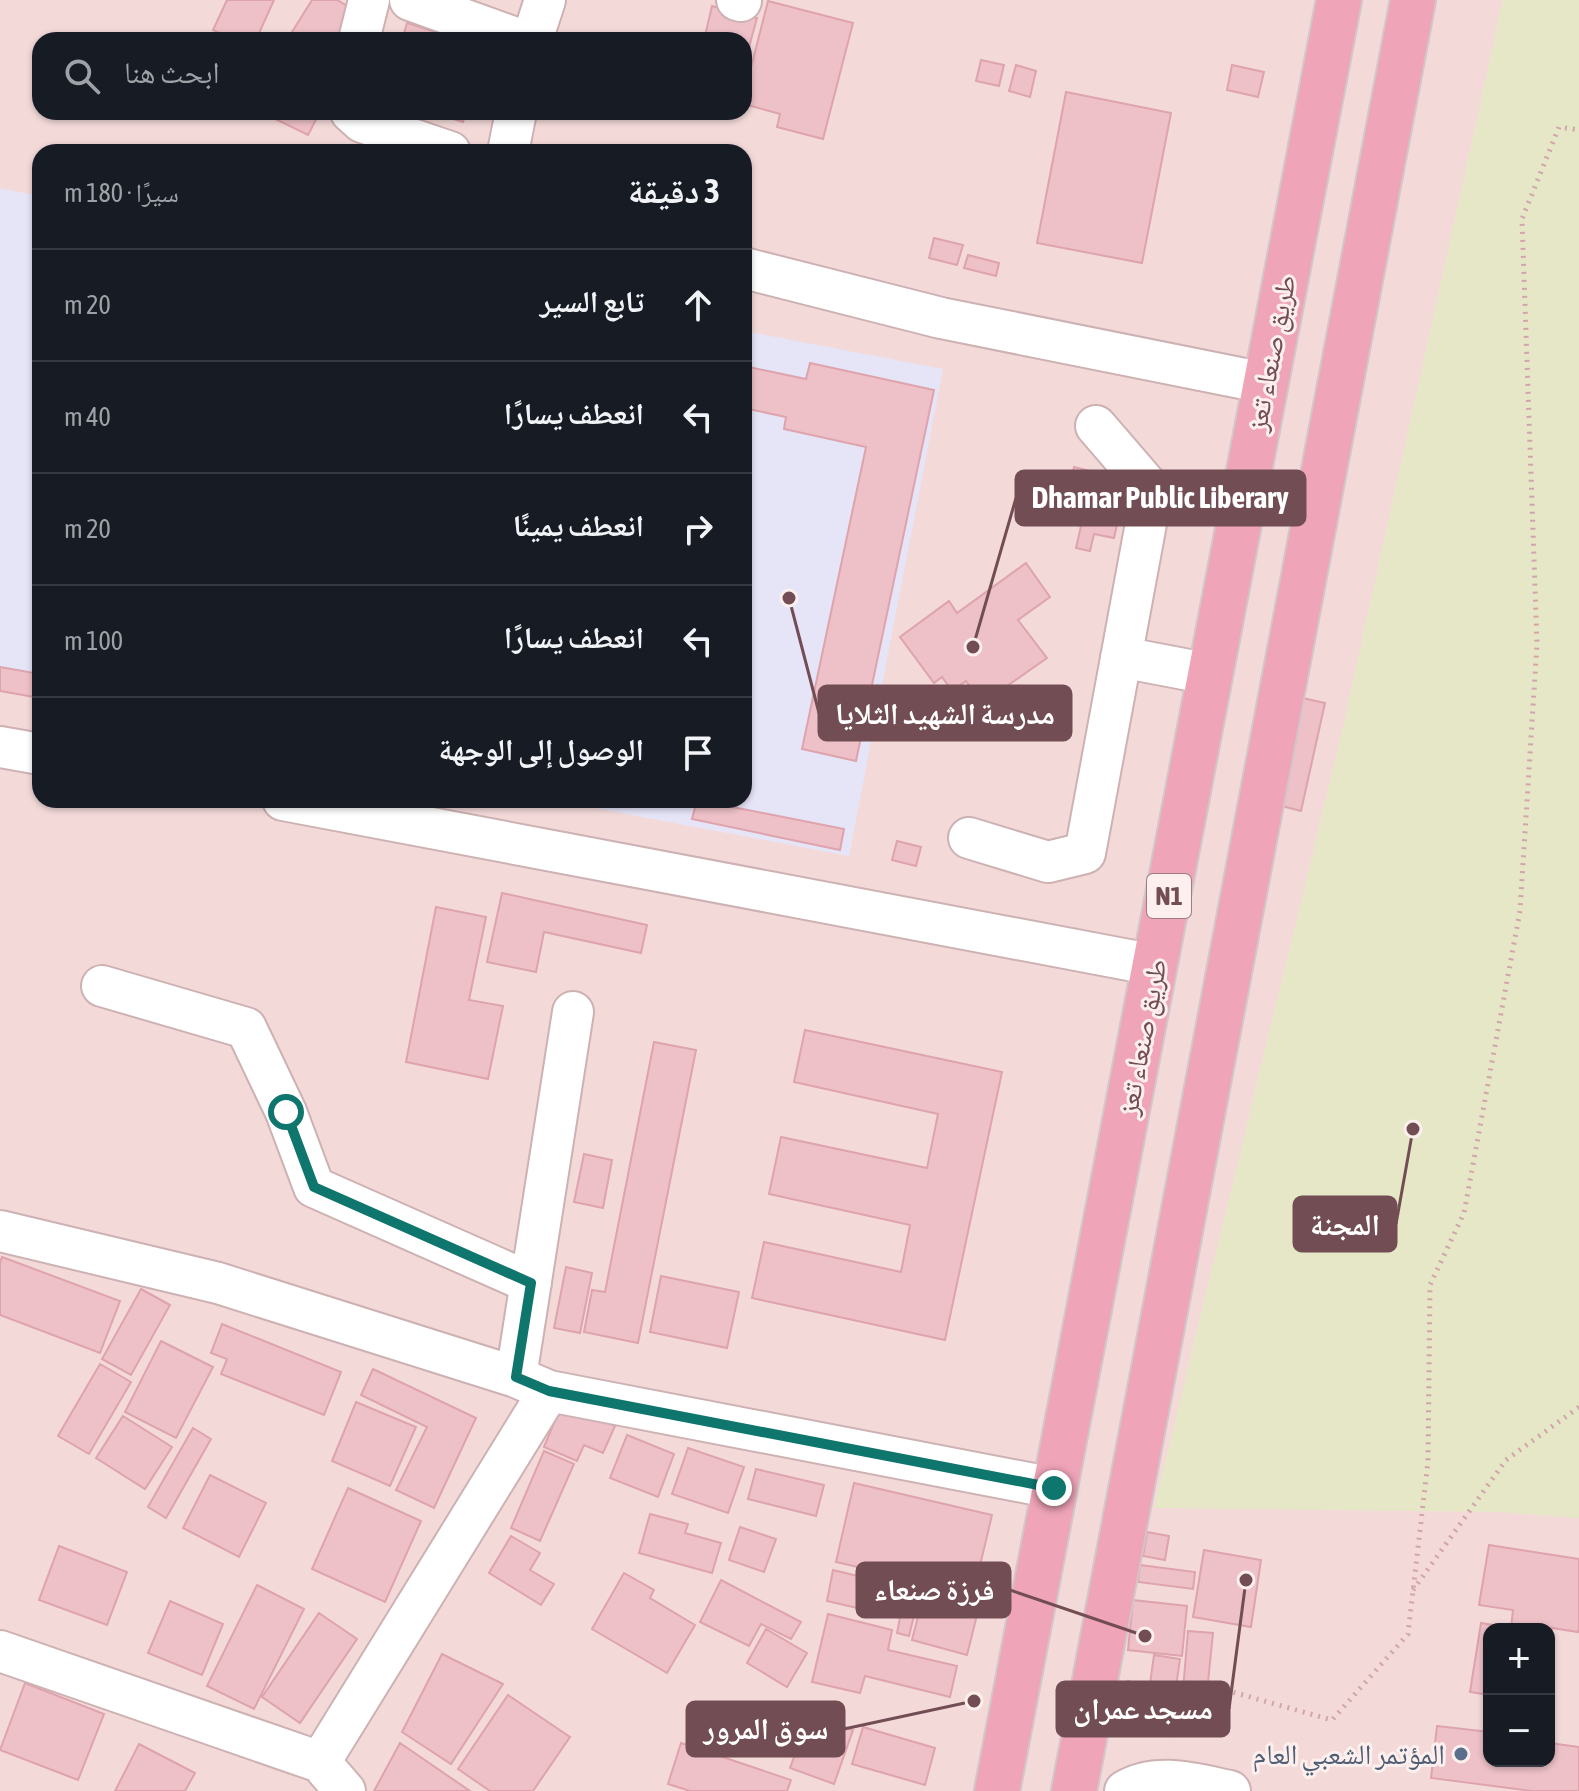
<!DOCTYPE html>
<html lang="ar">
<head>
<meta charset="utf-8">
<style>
	:root { --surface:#171b24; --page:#20242c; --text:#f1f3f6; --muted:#9ea1a6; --line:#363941 }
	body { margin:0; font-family:"Asap Condensed","Noto Naskh Arabic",sans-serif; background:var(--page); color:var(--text); direction:rtl }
	.controls { position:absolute; right:24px; bottom:24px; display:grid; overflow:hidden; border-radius:16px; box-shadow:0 2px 6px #0004 }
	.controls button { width:72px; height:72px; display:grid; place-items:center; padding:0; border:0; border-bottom:2px solid var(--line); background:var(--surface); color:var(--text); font:40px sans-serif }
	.stop { position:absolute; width:24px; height:24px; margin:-18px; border:6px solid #0f766e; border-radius:50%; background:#fff }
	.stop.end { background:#0f766e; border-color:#fff; box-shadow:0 2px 8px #0008 }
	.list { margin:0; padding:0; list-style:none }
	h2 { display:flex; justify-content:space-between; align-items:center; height:104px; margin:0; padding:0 32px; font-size:34px }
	h2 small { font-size:26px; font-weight:400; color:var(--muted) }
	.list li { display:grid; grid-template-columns:52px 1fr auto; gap:24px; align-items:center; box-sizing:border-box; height:112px; padding:0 32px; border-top:2px solid var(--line) }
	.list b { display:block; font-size:30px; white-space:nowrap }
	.list em { font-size:26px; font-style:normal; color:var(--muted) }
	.icon { flex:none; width:44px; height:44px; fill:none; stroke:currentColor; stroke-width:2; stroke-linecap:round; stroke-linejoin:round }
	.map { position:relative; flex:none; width:1579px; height:1791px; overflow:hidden; direction:ltr }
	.search { position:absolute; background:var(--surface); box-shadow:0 2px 6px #0004; left:32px; top:32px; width:720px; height:88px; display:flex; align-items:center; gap:20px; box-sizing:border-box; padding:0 28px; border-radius:24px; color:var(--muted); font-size:30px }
	.panel { position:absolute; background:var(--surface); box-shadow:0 2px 6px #0004; left:32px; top:144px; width:720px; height:664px; border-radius:24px; direction:rtl }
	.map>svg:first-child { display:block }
</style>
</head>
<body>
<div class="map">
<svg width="1579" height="1791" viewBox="0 0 1579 1791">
	<rect width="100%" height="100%" fill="#fae9e7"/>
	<!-- residential -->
	<path fill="#f3dad9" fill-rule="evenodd" d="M0 0H1579V1791H0ZM40 40H744V112H40ZM40 152H744V800H40ZM1489 1629H1549V1761H1489Z"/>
	<!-- education -->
	<path fill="#e6e4f7" d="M0 188 40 196V674L0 667Z
		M744 331 943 369 849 856 552 800H697L693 819 840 850 843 829 703 800H744V408L786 417 784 429 866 447 802 748 856 761 934 390 810 363 806 379 744 366Z"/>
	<!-- green -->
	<path fill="#e5e7c7" d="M1503 0H1579V1518L1500 1512 1154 1508 1338 749Z"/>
	<!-- building -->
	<path fill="#edc1c7" stroke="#dea3ac" stroke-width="2" d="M227 0H274L256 40H234L213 30Z
		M312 0H337L356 11 338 40H287Z
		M768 1 853 23 823 139 777 127 780 114 744 104V95Z
		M712 6 757 18 746 58 744 57V40H704Z
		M407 23 461 40H402Z
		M981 60 1004 65 999 86 976 81Z
		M1016 65 1036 71 1030 97 1009 91Z
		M1232 65 1264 72 1258 97 1227 90Z
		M1066 92 1171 113 1142 263 1037 243Z
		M261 112H320L308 135Z
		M431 112H466L463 122Z
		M934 238 963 245 957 265 929 258Z
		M968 255 999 263 996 276 964 268Z
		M810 363 934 390 856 761 802 749 866 447 784 429 786 417 744 408V366L806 379Z
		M1074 467 1127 480 1114 538 1094 534 1090 551 1076 548 1081 526 1062 522Z
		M1026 563 1050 597 1018 620 1047 658 1007 686 1028 714 1003 732 966 681 952 691 942 677 934 683 900 637 949 601 957 613Z
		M0 667 40 674V698L0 691Z
		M1298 697 1325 703 1301 811 1274 804Z
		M697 800 844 829 840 850 692 819Z
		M897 841 921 847 916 866 892 860Z
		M502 893 647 925 641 953 544 932 536 972 487 962Z
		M436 907 486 917 469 1000 503 1006 488 1079 406 1062Z
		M805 1030 1002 1072 945 1340 752 1298 764 1242 901 1272 910 1225 769 1194 781 1137 927 1168 938 1114 794 1082Z
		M654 1042 696 1050 638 1343 584 1332 592 1290 605 1292Z
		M584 1154 612 1160 603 1208 574 1202Z
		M2 1257 120 1301 100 1353 0 1315V1263Z
		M566 1267 592 1273 580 1333 554 1328Z
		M661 1276 739 1292 727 1348 650 1332Z
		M141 1289 170 1305 131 1375 102 1359Z
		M222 1324 341 1372 324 1415 221 1374 227 1359 211 1353Z
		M161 1341 213 1367 176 1438 125 1412Z
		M100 1364 131 1382 89 1454 58 1436Z
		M373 1369 476 1418 434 1508 396 1490 427 1427 361 1395Z
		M356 1402 416 1427 390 1486 332 1461Z
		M562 1403 615 1426 603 1453 584 1445 577 1461 544 1447Z
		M123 1416 172 1447 145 1489 96 1458Z
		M193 1428 211 1439 166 1518 148 1507Z
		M627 1435 674 1454 658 1497 610 1478Z
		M688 1448 744 1467 728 1513 672 1494Z
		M544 1451 574 1464 540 1541 511 1528Z
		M756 1469 824 1485 816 1516 748 1499Z
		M210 1475 266 1503 239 1557 183 1528Z
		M854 1483 992 1515 978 1574 954 1569 949 1588 836 1562Z
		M348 1488 421 1521 385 1602 312 1569Z
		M650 1514 688 1524 685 1533 721 1543 712 1573 639 1553Z
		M740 1527 776 1539 764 1572 729 1560Z
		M1147 1532 1169 1536 1165 1560 1143 1556Z
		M511 1536 540 1553 530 1570 554 1584 541 1605 489 1573Z
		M1489 1545 1579 1559V1627L1578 1632 1552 1628 1549 1643V1629H1489V1695L1470 1692 1481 1623 1511 1628 1513 1610 1479 1605Z
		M59 1546 127 1572 107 1625 39 1600Z
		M1204 1550 1261 1560 1251 1627 1193 1617Z
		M1140 1565 1195 1572 1193 1589 1138 1582Z
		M833 1570 920 1591 909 1636 897 1633 900 1618 827 1601Z
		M624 1573 654 1590 650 1598 695 1625 667 1673 592 1629Z
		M721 1580 801 1622 791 1639 761 1624 749 1646 700 1622Z
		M257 1585 304 1609 254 1709 207 1686Z
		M924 1593 979 1607 967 1655 912 1640Z
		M1133 1600 1187 1606 1182 1656 1128 1650Z
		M170 1601 223 1624 202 1675 148 1653Z
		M319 1613 357 1639 300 1723 262 1697Z
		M828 1614 892 1630 888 1650 957 1666 950 1697 865 1676 860 1693 812 1682Z
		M766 1629 807 1653 787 1687 747 1663Z
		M1188 1631 1213 1633 1207 1692 1183 1690Z
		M442 1654 503 1684 451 1764 402 1732Z
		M1154 1655 1180 1659 1176 1687 1150 1684Z
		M1128 1681 1182 1696 1172 1736 1118 1721Z
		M25 1683 104 1714 78 1780 0 1750Z
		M508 1695 570 1737 533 1791H490L458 1769Z
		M810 1714 853 1730 834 1784 790 1768Z
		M1437 1726 1489 1732V1729V1761H1549V1743L1579 1747V1791H1532L1431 1778Z
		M863 1727 935 1748 925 1785 852 1764Z
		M400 1743 470 1791H374Z
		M681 1743 791 1780 787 1791H690L668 1784Z
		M139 1744 195 1773 185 1791H115Z"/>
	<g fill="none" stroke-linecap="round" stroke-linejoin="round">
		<defs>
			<path id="minor" d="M410 0 521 40
				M737 0 741 1
				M359 40 369 0
				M532 40 545 0
				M351 112 362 122 450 152
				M508 152 516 112
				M744 268 941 318 1265 383
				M1121 657 1210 674
				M0 747 40 754
				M283 800 1155 965
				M969 838 1048 862 1085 853 1152 491 1096 426
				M102 986 246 1028 286 1112 314 1187 531 1283
				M0 1231 218 1283 516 1377 549 1391 1054 1488
				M516 1377 573 1012
				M0 1651 320 1762 345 1791
				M320 1762 549 1391
				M1125 1791C1157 1772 1195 1784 1230 1791"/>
			<path id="highway" d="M997 1791 1339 0
				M1074 1791 1413 0"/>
		</defs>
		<!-- minor casing -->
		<use href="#minor" stroke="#cdb1b3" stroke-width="44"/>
		<!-- highway casing -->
		<use href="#highway" stroke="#d2c6c8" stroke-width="48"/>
		<!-- path -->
		<path stroke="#d2a5ab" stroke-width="5" stroke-dasharray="2 6" stroke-linecap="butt" d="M1413 1590 1506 1460 1579 1407
			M1218 1688 1332 1720 1408 1634 1428 1461 1430 1285 1464 1213 1520 911 1537 644 1522 219 1559 127 1579 130"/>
		<!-- minor -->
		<use href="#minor" stroke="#fff" stroke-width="40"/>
		<!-- highway -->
		<use href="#highway" stroke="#efa4b8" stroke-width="44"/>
	</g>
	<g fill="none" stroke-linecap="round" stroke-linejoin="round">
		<!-- route -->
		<path stroke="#0f766e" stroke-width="10" d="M286 1112 314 1187 531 1283 516 1377 549 1391 1054 1488"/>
	</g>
	<!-- markers -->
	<circle fill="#5c6f8a" stroke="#fdefed" stroke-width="3" cx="1461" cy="1754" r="8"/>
	<g text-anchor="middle" stroke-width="6" stroke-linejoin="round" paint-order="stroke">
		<!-- shield labels -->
		<rect fill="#fdefed" stroke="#9c7e82" stroke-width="2" x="1147" y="874" width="44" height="44" rx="6"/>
		<g font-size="26" font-weight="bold" fill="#724e54">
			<text x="1169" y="905">N1</text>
		</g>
		<!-- street labels -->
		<g font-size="28" fill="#724e54" stroke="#fdefed">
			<text transform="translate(1271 353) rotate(-79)" y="10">طريق صنعاء تعز</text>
			<text transform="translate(1142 1037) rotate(-79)" y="10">طريق صنعاء تعز</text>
		</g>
		<!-- service labels -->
		<g font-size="28" fill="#4e5e75" stroke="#fdefed" text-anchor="end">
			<text x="1445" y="1764">المؤتمر الشعبي العام</text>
		</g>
	</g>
	<!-- callouts -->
	<path fill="none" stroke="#724e54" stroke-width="3" d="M973 647L1016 498M789 598L819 713M1413 1129L1396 1224M1145 1636L1010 1590M1246 1580L1229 1709M974 1701L844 1729"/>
	<g fill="#724e54" stroke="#fdefed" stroke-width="3">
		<circle cx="973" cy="647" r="8"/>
		<circle cx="789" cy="598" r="8"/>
		<circle cx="1413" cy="1129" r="8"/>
		<circle cx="1145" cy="1636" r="8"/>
		<circle cx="1246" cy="1580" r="8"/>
		<circle cx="974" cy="1701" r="8"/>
	</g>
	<g fill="#724e54" stroke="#724e54" stroke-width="3">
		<rect x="1016" y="471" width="289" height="54" rx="8"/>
		<rect x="819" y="686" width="252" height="54" rx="8"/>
		<rect x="1294" y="1197" width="102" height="54" rx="8"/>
		<rect x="857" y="1563" width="153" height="54" rx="8"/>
		<rect x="1057" y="1682" width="172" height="54" rx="8"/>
		<rect x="687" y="1702" width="157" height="54" rx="8"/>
	</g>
	<g font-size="30" text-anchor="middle" font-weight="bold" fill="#fff">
		<text x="1160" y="508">Dhamar Public Liberary</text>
		<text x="945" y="724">مدرسة الشهيد الثلايا</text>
		<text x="1345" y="1235">المجنة</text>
		<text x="934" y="1600">فرزة صنعاء</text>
		<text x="1143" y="1719">مسجد عمران</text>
		<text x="766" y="1739">سوق المرور</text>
	</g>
</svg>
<div class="controls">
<button>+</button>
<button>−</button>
</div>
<div class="stop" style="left:286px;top:1112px"></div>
<div class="stop end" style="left:1054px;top:1488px"></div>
<div class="search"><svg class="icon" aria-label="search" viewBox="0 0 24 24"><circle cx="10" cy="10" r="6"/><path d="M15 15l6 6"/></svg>ابحث هنا</div>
<section class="panel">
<h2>3 دقيقة<small>سيرًا · 180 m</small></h2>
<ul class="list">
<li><svg class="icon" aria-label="ahead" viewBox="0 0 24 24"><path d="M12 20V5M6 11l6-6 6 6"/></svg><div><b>تابع السير</b></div><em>20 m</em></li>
<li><svg class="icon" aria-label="left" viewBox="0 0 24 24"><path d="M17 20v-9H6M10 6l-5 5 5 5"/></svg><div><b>انعطف يسارًا</b></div><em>40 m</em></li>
<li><svg class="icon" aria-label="right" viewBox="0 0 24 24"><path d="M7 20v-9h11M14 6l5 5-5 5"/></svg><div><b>انعطف يمينًا</b></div><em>20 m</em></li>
<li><svg class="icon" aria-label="left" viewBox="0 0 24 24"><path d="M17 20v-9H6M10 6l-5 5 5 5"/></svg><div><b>انعطف يسارًا</b></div><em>100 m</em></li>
<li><svg class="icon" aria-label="arrive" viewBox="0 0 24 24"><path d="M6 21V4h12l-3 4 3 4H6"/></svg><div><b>الوصول إلى الوجهة</b></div></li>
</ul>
</section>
</div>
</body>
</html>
